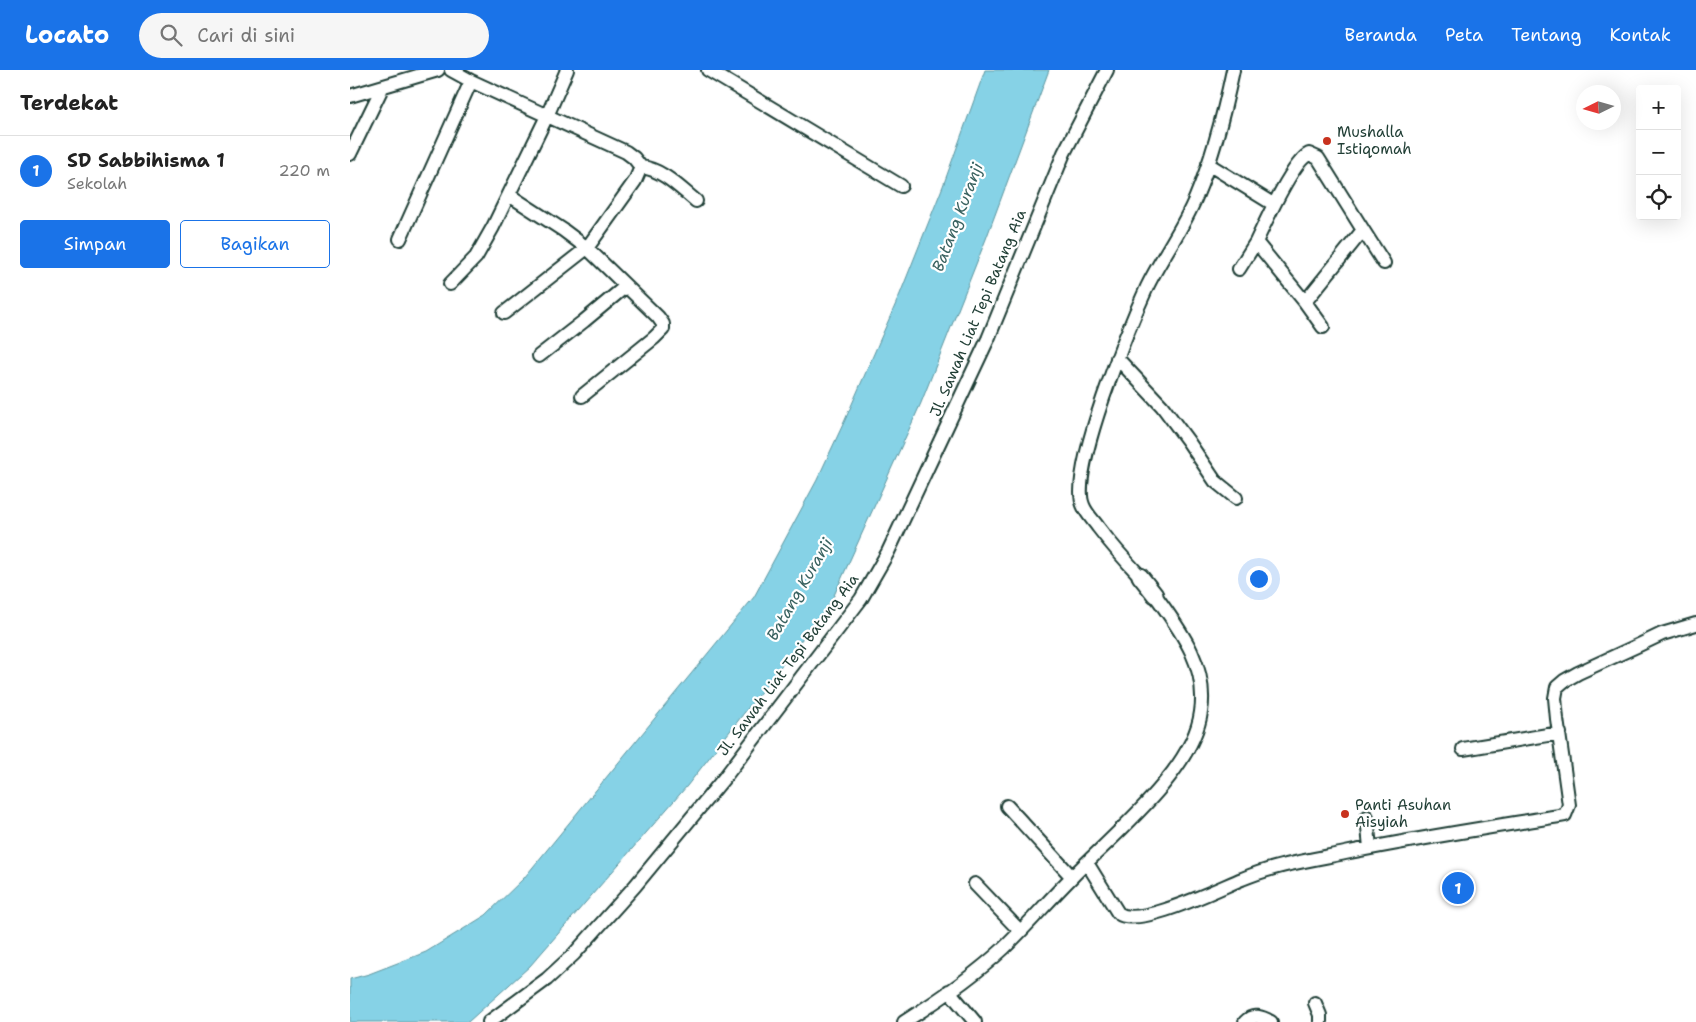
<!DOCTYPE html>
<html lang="id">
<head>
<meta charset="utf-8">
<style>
	:root { --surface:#fff; --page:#f6f6f6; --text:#222; --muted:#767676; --line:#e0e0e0; --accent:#1a73e8 }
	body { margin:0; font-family:"Shantell Sans",sans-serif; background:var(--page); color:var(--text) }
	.controls { position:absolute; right:15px; top:15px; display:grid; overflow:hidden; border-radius:5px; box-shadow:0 5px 20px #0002 }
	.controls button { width:45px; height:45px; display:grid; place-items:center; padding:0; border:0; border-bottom:1px solid var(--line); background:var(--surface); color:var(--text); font:25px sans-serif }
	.compass { position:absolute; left:1226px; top:15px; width:45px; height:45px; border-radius:50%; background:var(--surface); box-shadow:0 5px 20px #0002; rotate:265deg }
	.you { position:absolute; left:908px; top:508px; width:18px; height:18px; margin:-12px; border:4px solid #fff; border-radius:50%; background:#1a73e8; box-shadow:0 0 0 8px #1a73e833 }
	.badge { display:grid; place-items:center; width:32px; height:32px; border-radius:50%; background:var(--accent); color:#fff; font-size:16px; font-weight:700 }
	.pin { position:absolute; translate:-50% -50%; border:2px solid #fff; box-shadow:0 1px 5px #0006 }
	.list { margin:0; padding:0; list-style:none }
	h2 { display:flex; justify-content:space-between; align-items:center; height:65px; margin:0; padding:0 20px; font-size:21px }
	h2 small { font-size:16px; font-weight:400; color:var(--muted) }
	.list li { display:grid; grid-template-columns:32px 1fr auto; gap:15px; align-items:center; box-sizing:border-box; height:70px; padding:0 20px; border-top:1px solid var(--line) }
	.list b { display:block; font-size:19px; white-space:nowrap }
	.list p { margin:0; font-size:16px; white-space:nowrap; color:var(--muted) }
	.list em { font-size:16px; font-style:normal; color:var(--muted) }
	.actions { display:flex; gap:10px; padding:15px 20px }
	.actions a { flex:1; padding:11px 0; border:1px solid var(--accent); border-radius:5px; text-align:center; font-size:18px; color:var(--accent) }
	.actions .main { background:var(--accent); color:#fff }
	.icon { flex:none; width:28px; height:28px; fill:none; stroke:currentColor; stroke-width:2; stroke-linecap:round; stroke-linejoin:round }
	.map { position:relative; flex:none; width:1346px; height:952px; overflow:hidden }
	header { display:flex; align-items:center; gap:30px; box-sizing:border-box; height:70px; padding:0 25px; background:var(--accent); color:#fff }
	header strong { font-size:24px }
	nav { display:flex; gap:28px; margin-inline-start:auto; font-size:18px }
	.search { width:350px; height:45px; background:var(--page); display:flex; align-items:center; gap:12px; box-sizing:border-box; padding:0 18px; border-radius:28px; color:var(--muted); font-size:19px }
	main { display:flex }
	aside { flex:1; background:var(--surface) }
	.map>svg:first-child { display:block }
</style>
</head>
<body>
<header>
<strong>Locato</strong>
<div class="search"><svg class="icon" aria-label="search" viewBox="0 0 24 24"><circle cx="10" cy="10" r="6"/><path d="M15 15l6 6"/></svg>Cari di sini</div>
<nav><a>Beranda</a><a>Peta</a><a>Tentang</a><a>Kontak</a></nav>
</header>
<main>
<aside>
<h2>Terdekat<small></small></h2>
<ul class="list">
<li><span class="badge">1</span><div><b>SD Sabbihisma 1</b><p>Sekolah</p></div><em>220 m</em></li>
</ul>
<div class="actions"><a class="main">Simpan</a><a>Bagikan</a></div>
</aside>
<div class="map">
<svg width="1346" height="952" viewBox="0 0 1346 952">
	<rect width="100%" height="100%" fill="#fff"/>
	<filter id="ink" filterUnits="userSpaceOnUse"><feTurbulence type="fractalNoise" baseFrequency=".02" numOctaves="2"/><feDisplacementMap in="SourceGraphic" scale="10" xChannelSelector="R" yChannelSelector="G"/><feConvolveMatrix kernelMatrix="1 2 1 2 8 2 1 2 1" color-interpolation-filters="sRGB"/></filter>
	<g filter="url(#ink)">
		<!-- water -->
		<path fill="#86d2e6" stroke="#5d969f" d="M635 0H699L636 169 571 333 481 532 337 716 180 896 118 952H0V909L19 904 76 882 136 845 174 808 404 527 467 410 495 350 550 224 593 116Z"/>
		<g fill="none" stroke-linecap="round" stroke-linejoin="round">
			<defs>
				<path id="minor" d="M101 0 121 11 276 82 284 88 291 97 285 111 237 178 154 243
					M358 0 551 116
					M0 26 88 0
					M0 84 32 18
					M959 84 968 88 1013 160 955 232 906 172C914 155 943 91 959 84Z
					M858 94 923 134
					M291 97C312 99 330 118 346 131
					M159 125 213 160 237 178 308 247 313 254V259L304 268 232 326
					M1013 160 1034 193
					M50 169 121 11
					M889 199 906 172
					M100 214 126 187 143 157 197 46 217 0
					M955 232 973 257
					M189 286 234 251 276 216
					M767 288 812 336 838 371 865 411 886 428
					M790 506C775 490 761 474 748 457 743 450 736 443 733 435 719 401 780 254 797 217 812 186 833 159 846 127 863 87 874 43 883 0
					M1113 679 1210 663
					M657 736 722 807
					M1017 747 1020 778
					M737 793 768 843C788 859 869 818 892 809 925 795 960 790 995 783 1068 768 1142 757 1215 745L1219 735 1207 649 1205 628 1207 617 1214 611 1228 603 1289 575 1312 564 1346 554
					M625 814 670 861
					M599 921 625 952
					M965 933 970 945V952
					M139 952 197 909 224 884 285 816 375 707 511 529 538 482 583 386 638 269 714 83 757 0
					M554 952C589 930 624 906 654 878 678 855 699 830 722 807 763 765 843 701 851 642 858 596 831 561 805 525
					M895 952C903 943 912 947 921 952"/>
				<path id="tertiary" d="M790 506 805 525"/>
			</defs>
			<!-- minor casing -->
			<use href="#minor" stroke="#1f3d34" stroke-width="16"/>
			<!-- tertiary casing -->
			<use href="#tertiary" stroke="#1f3d34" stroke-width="19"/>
			<!-- minor -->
			<use href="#minor" stroke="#fff" stroke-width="12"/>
			<!-- tertiary -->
			<use href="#tertiary" stroke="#fff" stroke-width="15"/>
		</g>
	</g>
	<!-- markers -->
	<g fill="#c8321e" stroke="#fff" stroke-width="2">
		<circle cx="977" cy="71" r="5"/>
		<circle cx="995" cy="744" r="5"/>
	</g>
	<g text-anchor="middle" stroke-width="4.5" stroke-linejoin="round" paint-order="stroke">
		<!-- poi labels -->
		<g font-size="15" fill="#1f3d34" stroke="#fff" text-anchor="start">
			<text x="987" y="67">Mushalla<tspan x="987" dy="17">Istiqomah</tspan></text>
			<text x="1005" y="740">Panti Asuhan<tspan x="1005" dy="17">Aisyiah</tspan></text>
		</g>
		<!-- street labels -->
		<g font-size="15" fill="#1f3d34" stroke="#fff">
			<text transform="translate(628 243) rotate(-67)" y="5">Jl. Sawah Liat Tepi Batang Aia</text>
			<text transform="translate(438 595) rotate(-53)" y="5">Jl. Sawah Liat Tepi Batang Aia</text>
		</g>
		<!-- water labels -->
		<g font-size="16" font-style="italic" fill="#396260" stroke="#fff">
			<text transform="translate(607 147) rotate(-69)" y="6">Batang Kuranji</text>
			<text transform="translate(449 519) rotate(-60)" y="6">Batang Kuranji</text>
		</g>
	</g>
</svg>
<div class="controls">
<button>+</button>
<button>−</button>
<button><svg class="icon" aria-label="locate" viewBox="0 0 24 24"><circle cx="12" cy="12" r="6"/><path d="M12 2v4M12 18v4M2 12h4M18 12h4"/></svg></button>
</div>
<svg class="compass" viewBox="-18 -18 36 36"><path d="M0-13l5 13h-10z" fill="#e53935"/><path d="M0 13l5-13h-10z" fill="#767676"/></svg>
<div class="you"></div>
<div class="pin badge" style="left:1108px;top:818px">1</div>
</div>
</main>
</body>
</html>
